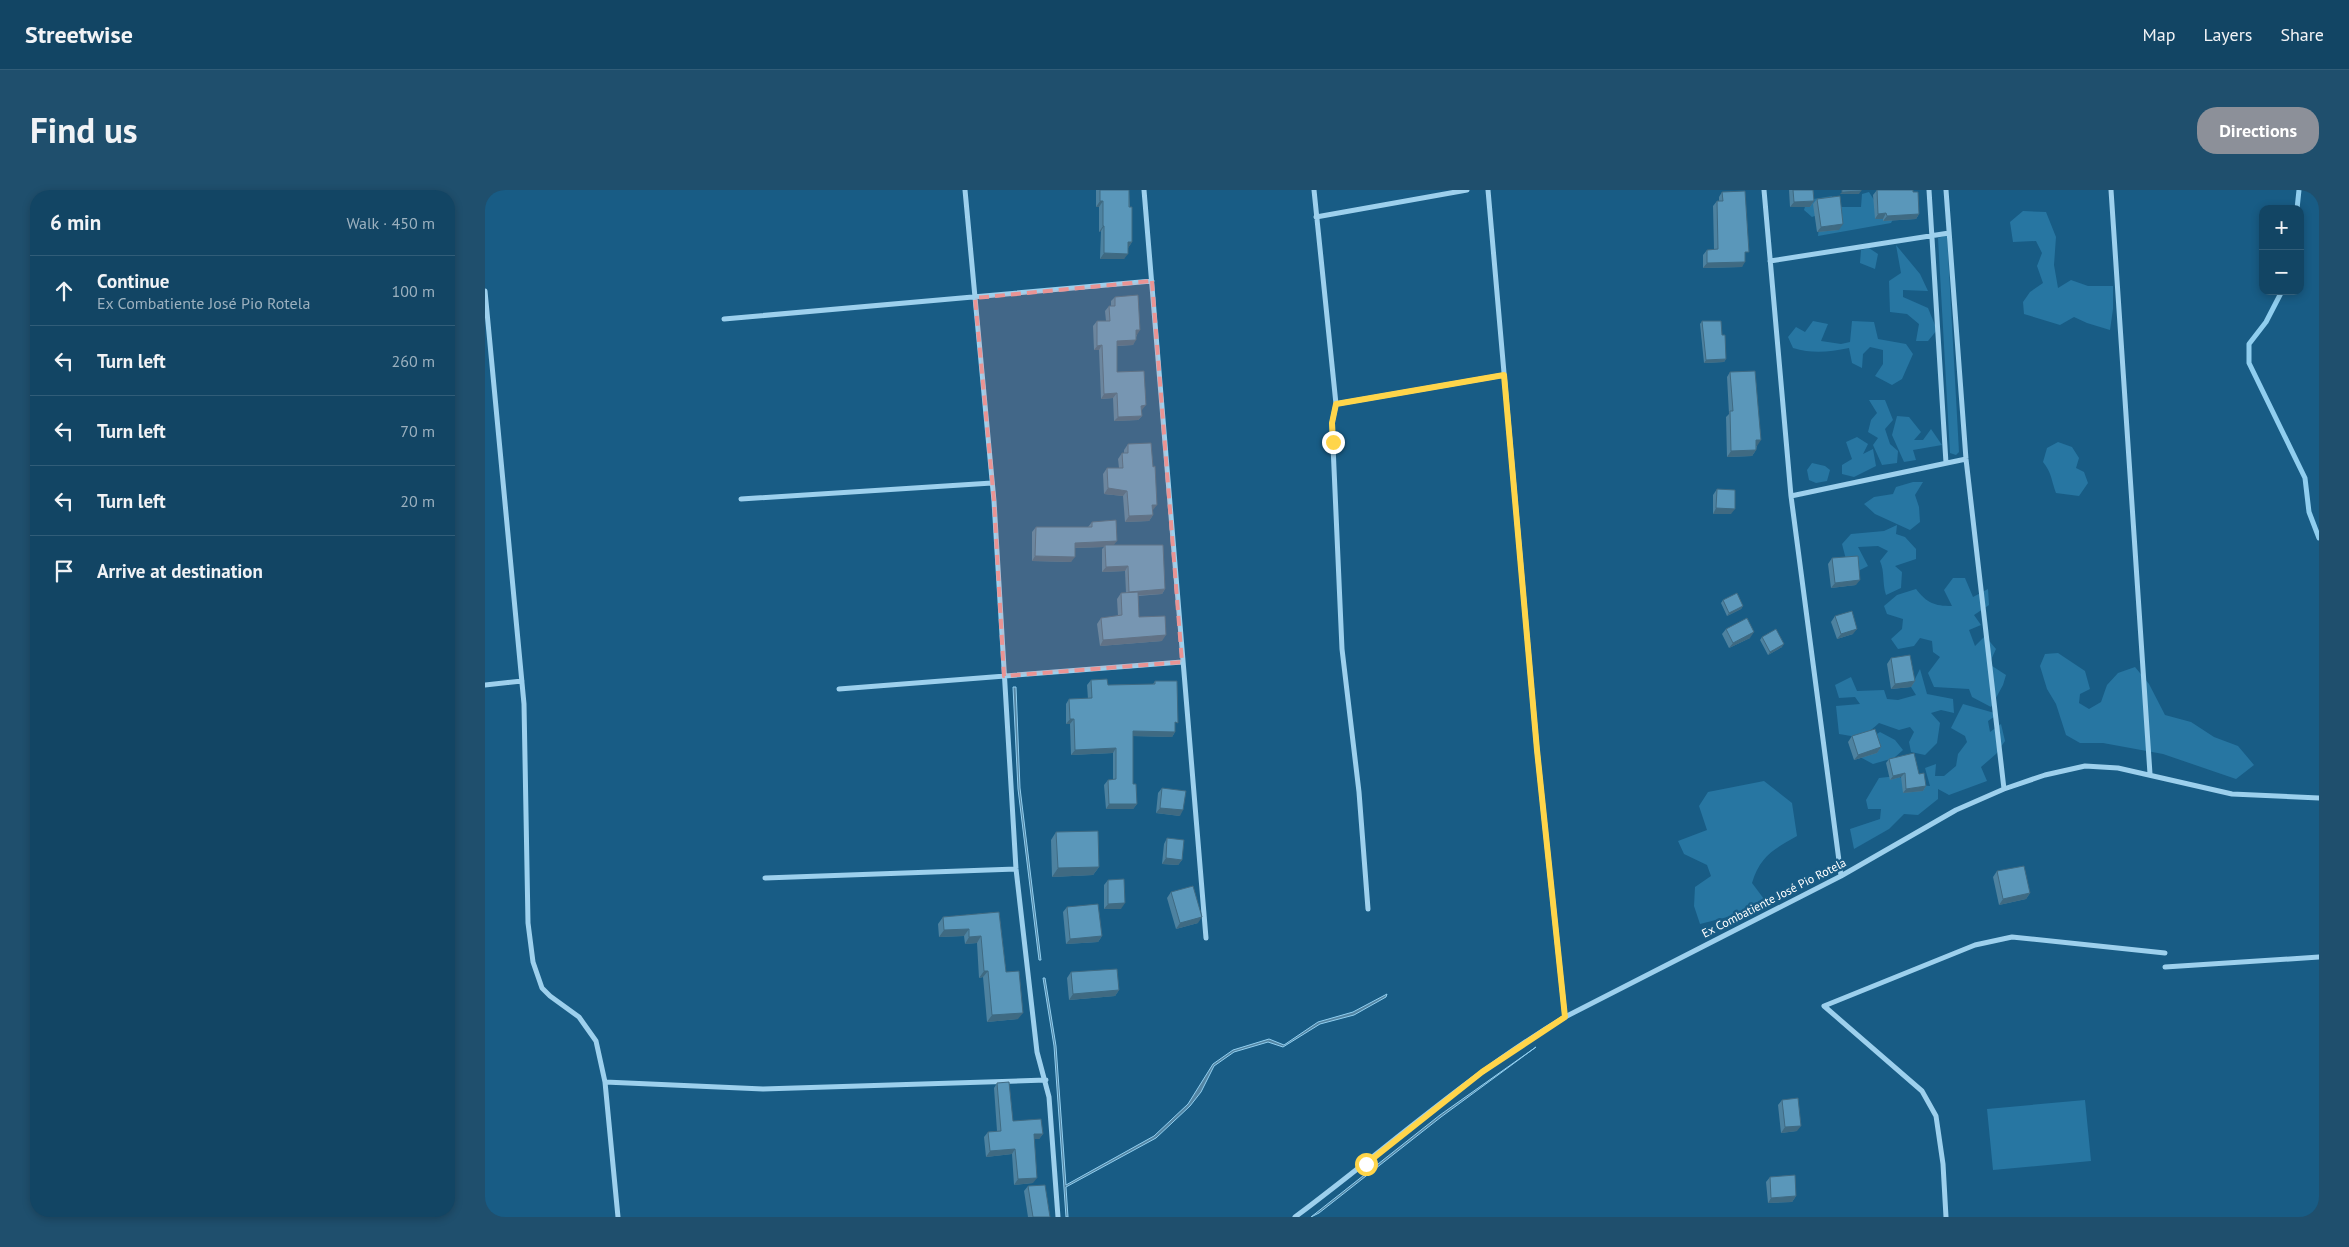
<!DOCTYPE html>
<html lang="en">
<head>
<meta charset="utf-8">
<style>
	:root { --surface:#124564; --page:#1f4f6d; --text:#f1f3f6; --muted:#9cb1bf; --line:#315d78; --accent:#8c9099 }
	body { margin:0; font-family:"PT Sans",sans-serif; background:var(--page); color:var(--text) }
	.controls { position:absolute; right:15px; top:15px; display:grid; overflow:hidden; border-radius:10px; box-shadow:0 2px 8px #0003 }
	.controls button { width:45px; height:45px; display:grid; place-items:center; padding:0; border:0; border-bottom:1px solid var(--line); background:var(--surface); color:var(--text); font:25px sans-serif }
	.stop { position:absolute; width:15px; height:15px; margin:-11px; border:4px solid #ffd54a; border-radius:50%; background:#fff }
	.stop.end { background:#ffd54a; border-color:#fff; box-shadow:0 1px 5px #0008 }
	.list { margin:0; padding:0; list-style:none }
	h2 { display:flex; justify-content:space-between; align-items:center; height:65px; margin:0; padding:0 20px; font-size:21px }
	h2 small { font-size:16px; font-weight:400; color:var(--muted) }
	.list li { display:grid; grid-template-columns:32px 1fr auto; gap:15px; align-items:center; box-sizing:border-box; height:70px; padding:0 20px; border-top:1px solid var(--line) }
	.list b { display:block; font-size:19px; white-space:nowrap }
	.list p { margin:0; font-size:16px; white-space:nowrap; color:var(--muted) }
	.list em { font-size:16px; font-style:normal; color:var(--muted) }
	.icon { flex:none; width:28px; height:28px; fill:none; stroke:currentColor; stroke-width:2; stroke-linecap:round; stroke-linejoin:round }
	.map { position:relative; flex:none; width:1834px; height:1027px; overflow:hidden; border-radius:20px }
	header { display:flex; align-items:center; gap:30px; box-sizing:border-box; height:70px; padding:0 25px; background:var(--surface); border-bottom:1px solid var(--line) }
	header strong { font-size:24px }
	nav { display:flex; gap:28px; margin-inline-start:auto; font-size:18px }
	.intro { display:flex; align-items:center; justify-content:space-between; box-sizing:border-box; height:120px; padding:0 30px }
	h1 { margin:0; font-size:35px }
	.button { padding:12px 22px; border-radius:20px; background:var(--accent); color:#fff; font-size:18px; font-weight:700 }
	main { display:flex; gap:30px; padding:0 30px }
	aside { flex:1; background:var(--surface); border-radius:20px; box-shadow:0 2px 8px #0003 }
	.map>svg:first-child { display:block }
</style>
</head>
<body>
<header>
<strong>Streetwise</strong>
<nav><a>Map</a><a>Layers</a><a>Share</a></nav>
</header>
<div class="intro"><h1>Find us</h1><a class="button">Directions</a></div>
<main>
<aside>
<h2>6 min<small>Walk · 450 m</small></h2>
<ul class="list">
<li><svg class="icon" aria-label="ahead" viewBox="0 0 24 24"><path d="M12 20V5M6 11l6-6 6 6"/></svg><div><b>Continue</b><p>Ex Combatiente José Pio Rotela</p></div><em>100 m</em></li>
<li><svg class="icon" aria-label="left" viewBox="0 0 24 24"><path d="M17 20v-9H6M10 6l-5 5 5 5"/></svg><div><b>Turn left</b></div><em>260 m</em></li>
<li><svg class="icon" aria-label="left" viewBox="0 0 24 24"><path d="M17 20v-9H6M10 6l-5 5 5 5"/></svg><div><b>Turn left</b></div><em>70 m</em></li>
<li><svg class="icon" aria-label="left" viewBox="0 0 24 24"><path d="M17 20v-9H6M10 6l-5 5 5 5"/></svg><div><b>Turn left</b></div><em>20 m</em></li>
<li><svg class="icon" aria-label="arrive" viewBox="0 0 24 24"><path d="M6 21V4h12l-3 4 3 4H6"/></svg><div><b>Arrive at destination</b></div></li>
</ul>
</aside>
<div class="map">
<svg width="1834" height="1027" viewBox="0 0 1834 1027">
	<rect width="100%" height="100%" fill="#185c85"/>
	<!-- green -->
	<path fill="#2776a2" d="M1384 2 1389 10 1412 21 1406 33 1333 46 1335 24 1327 27 1319 20 1322 10 1347 6 1352 17H1376L1377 4Z
		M1538 21 1561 22 1571 47 1569 75 1573 98 1586 90 1603 96H1628V119L1625 140 1602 133 1589 127 1575 135 1539 124 1538 112 1545 102 1558 93 1552 76 1557 63 1551 51 1528 52 1525 32Z
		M1462 45 1474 262 1471 265 1465 263 1453 48Z
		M1411 55 1435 84 1443 101 1418 100V107L1443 118 1452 140 1443 151H1431L1434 134 1422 124 1405 122 1404 91 1416 83Z
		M1384 58 1393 64 1390 79 1375 73 1376 60Z
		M1328 131 1343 134 1336 151 1356 154 1365 152 1367 131 1389 132 1393 149 1421 154 1428 164 1417 189 1407 195 1390 186 1398 174V160L1385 157 1378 164 1377 178 1367 173 1364 158C1344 162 1328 164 1308 158L1303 147 1311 137 1320 142Z
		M1384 210H1400L1408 230 1400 239 1405 254 1413 261 1412 273 1397 275 1388 255 1393 248 1383 242 1386 230 1392 223Z
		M1412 226 1424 227 1436 242 1429 250H1438L1446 239 1457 255 1428 260 1431 270 1419 272 1407 245Z
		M1372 247 1383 254 1378 264 1388 259 1391 276 1369 287 1357 284V275L1367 269 1361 252Z
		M1573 252 1587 257 1594 268 1591 278 1599 282 1603 293 1594 306 1571 303C1566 290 1567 283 1558 272L1562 258Z
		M1327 273 1340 276 1345 280 1342 291 1331 293 1324 290 1322 280Z
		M1428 292H1438L1430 305 1434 317 1435 332 1425 340 1390 324 1379 314 1389 307 1408 304 1411 297Z
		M1412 335 1411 344 1420 347 1431 359V369L1410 376 1417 382 1416 398 1401 405C1397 393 1400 382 1395 371L1403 361 1393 356 1373 357 1383 376 1365 385 1357 354 1366 344 1399 341Z
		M1468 388H1480L1488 407 1503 399 1504 415 1489 425 1496 435 1484 440 1490 456 1500 446 1511 459 1504 474 1521 485 1518 495 1506 517 1487 507 1484 499 1449 497 1443 483 1455 467 1448 462 1447 451 1435 448 1429 456 1413 459 1406 449 1417 439 1418 429 1402 424 1399 416 1412 405 1431 399C1442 413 1449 416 1467 416L1459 400Z
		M1573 463 1600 481 1605 499 1595 504 1594 513 1604 519 1616 512 1622 495 1633 483 1650 477 1664 494 1680 525 1706 532 1729 547 1753 556 1769 575 1751 589 1678 564 1618 553H1595L1581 545 1571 514 1562 499 1555 476 1560 464Z
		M1435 479 1442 504 1468 509 1469 523 1456 520 1446 523 1455 533 1452 553 1440 565 1426 562 1424 552 1429 542 1425 537 1414 540 1394 533C1379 547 1375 548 1354 544L1351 516 1375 514 1370 507 1354 508 1350 495 1366 487 1372 501 1399 500 1402 509 1413 510 1431 505 1426 497Z
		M1478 514 1513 524 1503 531 1505 542 1516 534 1520 551 1511 564 1496 577 1502 591 1464 605 1453 599V609L1433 625 1419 624 1404 639 1369 659 1365 639 1395 629 1396 619H1383L1381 610 1394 588 1412 586 1432 595 1445 596 1440 578 1451 574 1450 586H1459L1471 576 1473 564 1482 552 1480 546 1466 538Z
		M1395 542 1410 550 1418 560 1409 568 1388 574 1375 567 1382 550Z
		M1279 591 1307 613 1312 646C1289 659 1275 666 1267 693L1282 713 1266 721 1215 734 1209 716 1210 697 1226 686 1222 675 1199 664 1193 651 1222 640 1214 616 1223 602Z
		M1600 910 1606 971 1508 980 1502 919Z"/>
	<!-- water -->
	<path fill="#5485a3" stroke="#90ceef" d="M528 497H531L535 598 556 770H554L533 599Z
		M558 788H560L571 856 581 995 669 946 703 914 728 874 748 860 784 849 799 855 833 832 868 822 902 804 901 807 869 825 835 834 798 857 783 852 749 862 729 876 716 902 705 916 671 948 581 997 583 1027H581L569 856Z
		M1051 857 956 927 834 1023 826 1027 955 925Z"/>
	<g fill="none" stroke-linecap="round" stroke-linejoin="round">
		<!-- stream -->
		<path stroke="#90ceef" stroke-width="5" d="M1812 19 1814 0
			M1797 101 1781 132 1764 154V173L1820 288 1824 322 1834 348"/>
		<!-- minor -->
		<path stroke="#9dd0ed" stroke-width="5" d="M480 0 509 311 531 679 552 862 564 907 573 1027
			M659 0 721 748
			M829 0 851 214 847 233 857 459 874 602 883 719
			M1003 0 1052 560 1080 827
			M1279 0 1306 306 1356 686
			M1444 0 1461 273
			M1461 0 1481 269 1519 599
			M1626 0 1665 584
			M831 27 982 0
			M1285 71 1464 43
			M0 101 39 514 43 733 48 772 57 798 65 806 94 827 111 851 120 892 133 1027
			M239 129 667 91
			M851 214 1019 185
			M1306 306 1481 269
			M256 309 507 293
			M0 495 37 491
			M354 499 697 472
			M280 688 531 679
			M1680 777 1834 767
			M120 892 278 899 561 890
			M810 1027C900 960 984 884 1080 827L1356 686 1471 620 1519 599 1560 585 1600 576 1633 578 1747 604 1834 608
			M1461 1027 1458 974 1451 926 1437 901 1339 816 1490 755 1527 747 1680 763"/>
	</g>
	<!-- wall -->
	<path fill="#4d82a0" d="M611 0H644L647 52 643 58 639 69H615L616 41 614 42V17H611Z
		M1304 0H1328L1329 11 1325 17H1305Z
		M1392 0 1428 2 1434 24 1431 29 1398 31V29H1390L1388 5Z
		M1237 2 1260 67 1257 77 1218 78V65L1222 60H1229L1228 16 1232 11H1234V7Z
		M1332 9 1354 40 1332 42 1328 14Z
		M630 107 652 145 648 155 632 156V182L657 220V226L653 230 629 231 628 208 616 209 614 160H609L608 136 612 131H621L620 121 624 116H626V111Z
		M1217 131 1237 145 1241 169 1239 172 1219 173 1215 134Z
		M1245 182 1272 256 1271 260 1267 266 1242 267 1241 227 1244 224 1242 187Z
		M643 254 668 320V325L664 331 640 332 638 306 619 304 618 284 622 278H634L633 269 637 263H639V260Z
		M1232 299 1246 324H1228V305Z
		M607 332 629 355 680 399 677 404 653 406 654 427 677 451 615 456 612 434 616 428 633 426 632 409 636 403H641L640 381 617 382V359L619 357 590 358 586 372 547 371V342L551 337H603Z
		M1347 368 1371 395 1346 398 1343 374Z
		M1238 410 1258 416 1256 419 1242 426 1236 413Z
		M1350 426 1368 444 1352 449 1346 432Z
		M1241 439 1265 448 1244 458 1237 444Z
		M1277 447 1297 457 1283 465 1275 450Z
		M1406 468 1430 491 1426 497 1406 499 1402 474Z
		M606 490 623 495 668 494 670 491 690 537V542L687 547 648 546V594L652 614 648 619H621L619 595 623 590H628V563L586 565 585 534H581V514L584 509H603L602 495Z
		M1367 546 1396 557 1392 563 1369 570 1363 552Z
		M1404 569 1434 584 1441 596 1438 601 1418 603 1416 587 1405 590 1401 573Z
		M677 598 695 626 671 623 673 603Z
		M571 642 614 677 608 685 567 687 566 650Z
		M682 648 697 670 693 675 677 674 679 654Z
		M1512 681 1545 703 1541 709 1514 715 1508 687Z
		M623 690 636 719H619V695Z
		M686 702 713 733 691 739 682 708Z
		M582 717 617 746 613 752 581 754 578 722Z
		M514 722 521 782 533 829 502 832 498 787 494 788 492 753 480 754 479 746 454 747 453 734 458 727Z
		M586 782 634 800 630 806 584 810 582 788Z
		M512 893 528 931 558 944 554 949H549L548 993 529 995 527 964 501 967 499 947 503 942 512 941 509 898Z
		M1297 910 1312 941 1296 943 1293 915Z
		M1285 987 1311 1006 1307 1012 1283 1013 1281 992Z
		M543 996 565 1027H543L539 1001Z"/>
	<!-- shaded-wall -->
	<path fill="#3f6a82" d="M1376 1 1374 4H1355L1357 2Z
		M615 11H618L614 17H611Z
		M1329 11 1325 17H1305L1309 12Z
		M1401 23 1398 29H1390L1393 24Z
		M1434 24 1431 29 1398 31 1402 26Z
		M1358 34 1354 40 1332 42 1336 37Z
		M618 36H619L616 41 614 42Z
		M643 52H647L643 58H639Z
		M619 63 643 64 639 69H615Z
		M1260 72 1257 77 1218 78 1222 73Z
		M651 140H655L652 145H647Z
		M651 150 648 155 628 156 632 151Z
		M617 155 614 160H609L612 156Z
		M1241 169 1239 172 1219 173 1221 170Z
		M632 203 628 208 616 209 619 204Z
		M661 215 657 220H653L656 216Z
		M657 226 653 230 629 231 633 227Z
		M1271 250H1276L1272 256H1267Z
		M1271 260 1267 266 1242 267 1246 261Z
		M623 298 642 301 638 306 619 304Z
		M667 315H672L668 320Z
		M1231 318 1250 319 1246 324H1228Z
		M668 325 664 331 640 332 644 326Z
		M632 351 628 356 620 355 619 357 587 358 590 353Z
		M550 366 590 367 586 372 547 371Z
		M643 376 640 381 617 382 621 377Z
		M1375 390 1371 395 1346 398 1350 393Z
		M680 399 677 404 641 406 644 402Z
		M1258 416 1256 419 1242 426 1244 423Z
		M1372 439 1368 444 1352 449 1356 444Z
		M1269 442 1265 448 1244 458 1248 453Z
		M681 445 677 451 615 456 618 450Z
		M1299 454 1297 457 1283 465 1285 462Z
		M1430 491 1426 497 1406 499 1410 494Z
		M585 529H589L585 534H581Z
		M648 541 690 542 687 547 645 546Z
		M1396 557 1392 563 1369 570 1373 565Z
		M631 558 628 563 586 565 590 560Z
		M1420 583 1416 587 1405 590 1408 586Z
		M1441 596 1438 601 1418 603 1421 599Z
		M624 614H652L648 619H621Z
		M675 618 698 620 695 626 671 623Z
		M681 668 697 670 693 675 677 674Z
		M614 677 608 685 567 687 573 678Z
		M1545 703 1541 709 1514 715 1518 709Z
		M640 713 636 719H619L623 714Z
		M717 727 713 733 691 739 695 733Z
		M484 739 479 746 454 747 459 740Z
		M496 746 492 753 480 754 484 747Z
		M617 746 613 752 581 754 585 749Z
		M499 781H503L498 787 494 788Z
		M634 800 630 806 584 810 588 804Z
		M538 823 533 829 502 832 507 825Z
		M1316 936 1312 941 1296 943 1300 937Z
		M549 944H558L554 949H545Z
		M530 959 527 964 501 967 505 961Z
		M552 988 548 993 529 995 533 989Z
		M1311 1006 1307 1012 1283 1013 1286 1008Z"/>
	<!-- building -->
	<path fill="#5a97ba" stroke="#3f6a82" d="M615 0H644V17H647V52H643V64L619 63V36H618V11H615Z
		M1308 0H1328L1329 11 1309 12Z
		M1357 0H1376V1L1357 2Z
		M1392 0H1428V2H1433L1434 24 1402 26 1401 23 1393 24Z
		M1260 1 1264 62H1260V72L1222 73V60L1233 59 1232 11H1238L1237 2Z
		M1355 6 1358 34 1336 37 1332 9Z
		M653 105 655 140H651V150L632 151V182L659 181 661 215 656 216 657 226 633 227 632 203 619 204 617 155 612 156V131H625L624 116H630V107Z
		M1217 131H1236L1237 145H1240L1241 169 1221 170Z
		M1270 181 1276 250H1271V260L1246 261 1245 221H1248L1245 182Z
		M666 253 668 277 670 276 672 315H667L668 325 644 326 642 301 623 298 622 278H638L637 263H643V254Z
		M1232 299 1250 300V319L1231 318Z
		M631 330 632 351 590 353V367L550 366 551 337H607V332Z
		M620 355H678L680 399 644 402 643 376 621 377Z
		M1373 366 1375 390 1350 393 1347 368Z
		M653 402 654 427 680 426 681 445 618 450 616 428 637 425 636 403Z
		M1252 403 1258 416 1244 423 1238 410Z
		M1367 421 1372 439 1356 444 1350 426Z
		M1262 428 1269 442 1248 453 1241 439Z
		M1291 439 1299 454 1285 462 1277 447Z
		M1425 465 1430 491 1410 494 1406 468Z
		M622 489 623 495 670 494V491H692L693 533 690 532V542L648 541V594H651L652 614H624L623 590 631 589V558L590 560 589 529H585L584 509 607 508 606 490Z
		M1390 539 1396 557 1373 565 1367 546Z
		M1429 563 1434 584 1439 583 1441 596 1421 599 1420 583 1408 586 1404 569Z
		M677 598 701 601 698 620 675 618Z
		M613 641 614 677 573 678 571 642Z
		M682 648 699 650 697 670 681 668Z
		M1539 676 1545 703 1518 709 1512 681Z
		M639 689 640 713 623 714V690Z
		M708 696 717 727 695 733 686 702Z
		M613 714 617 746 585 749 582 717Z
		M514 722 521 782 534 781 538 823 507 825 503 781H499L496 746 484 747V739L459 740 458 727Z
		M632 779 634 800 588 804 586 782Z
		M524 892 528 931 556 929 558 944H549L552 988 533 989 530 959 505 961 503 942 516 941 512 893Z
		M1313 908 1316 936 1300 937 1297 910Z
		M1310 985 1311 1006 1286 1008 1285 987Z
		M560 995 565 1027H548L543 996Z"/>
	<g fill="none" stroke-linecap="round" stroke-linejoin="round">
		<!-- route -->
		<path stroke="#ffd54a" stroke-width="6" d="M848 252 847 233 851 214 1019 185 1052 560 1080 827 997 882 881 974"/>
	</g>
	<!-- marked area -->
	<path fill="#ea9494" fill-opacity="0.2" stroke="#ea9494" stroke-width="4" stroke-dasharray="10 6" stroke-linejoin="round" d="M667 91 697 472 519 486 509 311 490 108Z"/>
	<g text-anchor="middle" stroke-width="5" stroke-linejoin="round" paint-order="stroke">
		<!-- street labels -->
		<g font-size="12" fill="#fff" stroke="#185c85">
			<text transform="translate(1289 708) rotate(-27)" y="4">Ex Combatiente José Pio Rotela</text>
		</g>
	</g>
</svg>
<div class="controls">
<button>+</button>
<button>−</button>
</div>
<div class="stop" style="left:881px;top:974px"></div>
<div class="stop end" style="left:848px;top:252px"></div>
</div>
</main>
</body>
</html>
